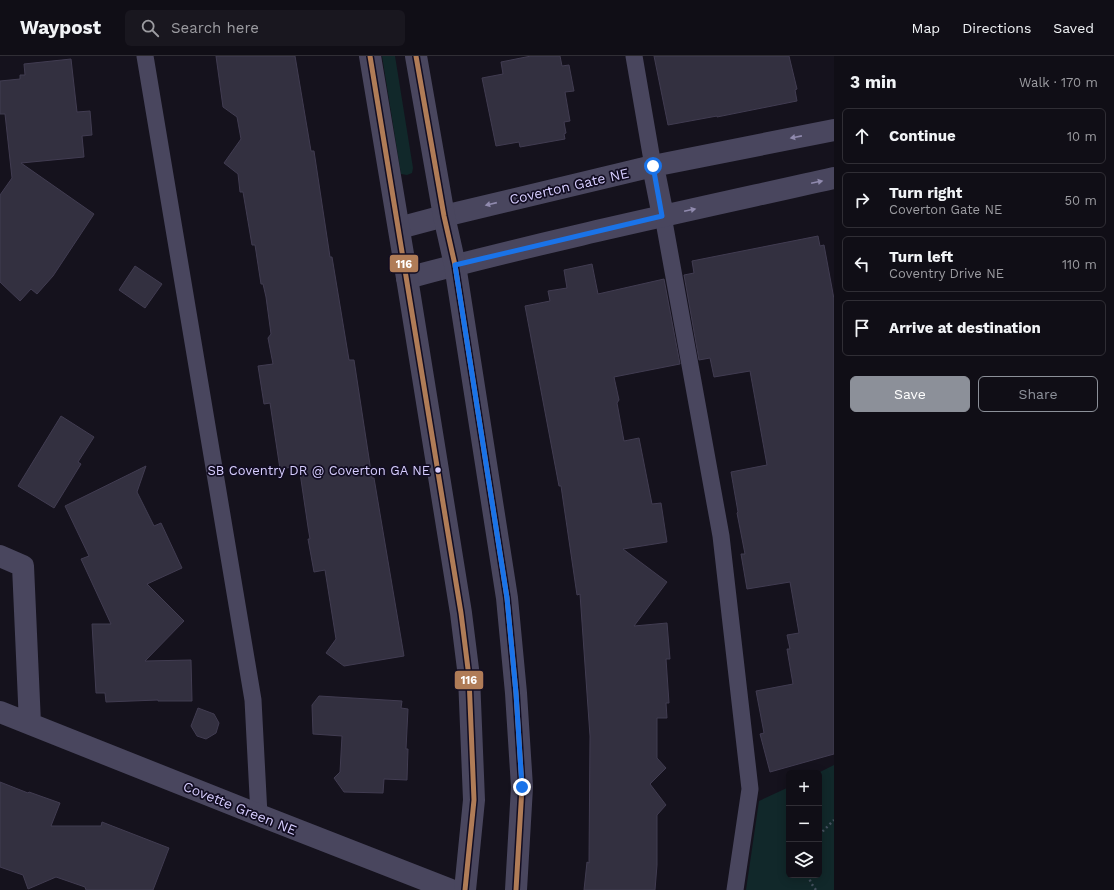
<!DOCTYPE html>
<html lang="en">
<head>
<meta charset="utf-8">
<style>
	:root { --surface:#100e16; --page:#19171f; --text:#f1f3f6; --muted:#9c9ca1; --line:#302e35; --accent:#8c9099 }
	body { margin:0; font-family:"Work Sans",sans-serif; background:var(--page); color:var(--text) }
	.controls { position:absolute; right:12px; bottom:12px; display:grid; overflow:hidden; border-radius:6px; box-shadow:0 2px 10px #0003 }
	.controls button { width:36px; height:36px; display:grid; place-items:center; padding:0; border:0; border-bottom:1px solid var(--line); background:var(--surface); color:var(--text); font:20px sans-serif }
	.stop { position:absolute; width:12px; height:12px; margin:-9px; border:3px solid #1a73e8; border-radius:50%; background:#fff }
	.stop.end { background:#1a73e8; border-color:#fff; box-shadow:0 1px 4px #0008 }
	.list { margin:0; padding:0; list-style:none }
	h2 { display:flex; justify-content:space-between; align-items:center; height:52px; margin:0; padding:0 16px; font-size:17px }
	h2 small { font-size:13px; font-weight:400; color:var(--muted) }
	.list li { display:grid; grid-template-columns:26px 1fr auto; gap:12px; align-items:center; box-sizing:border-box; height:56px; margin:0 8px 8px; padding:0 8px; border:1px solid var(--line); border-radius:6px }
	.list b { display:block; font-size:15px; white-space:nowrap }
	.list p { margin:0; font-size:13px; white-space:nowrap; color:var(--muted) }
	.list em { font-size:13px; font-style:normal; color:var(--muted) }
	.actions { display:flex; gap:8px; padding:12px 16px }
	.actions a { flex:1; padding:9px 0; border:1px solid var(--accent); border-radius:6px; text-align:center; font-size:14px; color:var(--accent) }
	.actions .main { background:var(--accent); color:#fff }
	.icon { flex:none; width:22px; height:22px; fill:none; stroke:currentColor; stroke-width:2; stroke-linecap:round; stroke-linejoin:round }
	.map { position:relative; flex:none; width:834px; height:834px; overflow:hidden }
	header { display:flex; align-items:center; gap:24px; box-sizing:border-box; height:56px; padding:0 20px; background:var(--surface); border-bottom:1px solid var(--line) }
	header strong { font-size:19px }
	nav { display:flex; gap:22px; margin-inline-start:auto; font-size:14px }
	.search { width:280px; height:36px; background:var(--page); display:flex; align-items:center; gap:10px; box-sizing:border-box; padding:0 14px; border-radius:6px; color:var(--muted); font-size:15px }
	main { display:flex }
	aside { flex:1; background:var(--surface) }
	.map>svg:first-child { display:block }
</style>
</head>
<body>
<header>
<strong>Waypost</strong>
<div class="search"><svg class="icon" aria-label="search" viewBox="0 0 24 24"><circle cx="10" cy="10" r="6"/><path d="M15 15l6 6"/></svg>Search here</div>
<nav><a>Map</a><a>Directions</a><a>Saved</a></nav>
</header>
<main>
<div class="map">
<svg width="834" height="834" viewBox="0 0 834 834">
	<rect width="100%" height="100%" fill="#15121d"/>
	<!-- green -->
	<path fill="#11282a" d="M382 0H395L413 112 412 117 407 119 401 118Z
		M834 709V834H746L759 745 789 731V819H819V717H818Z"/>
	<!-- building -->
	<path fill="#333040" stroke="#413c51" d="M216 0H295L311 95H314L330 201H332L349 304H354L372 422H374L404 600 344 610 326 597 336 583 325 514 314 516 308 483H310L308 471 299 410 280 413 270 347 264 348 258 310 273 308 268 282 271 278 266 241 263 228H261L255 189H252L243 136H240L238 118 224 107 241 83 237 61 223 51Z
		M531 0H560L562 10 569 9 574 35 565 36 570 65 564 66 566 77 564 78 565 83 520 91 519 86 496 90 482 22 503 18 501 6Z
		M654 0H789L797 33 795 34 797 45 717 61V60L668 69Z
		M71 3 77 56 90 55 92 79 82 80 84 101 21 107 94 158 53 220 37 238 31 233 20 245 0 226V139L12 122 5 58H0V25L20 23V19H25L24 8Z
		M818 180 820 190 824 189 834 243V698L770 716 760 678 764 677 756 635 793 628 787 593H790L787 579 799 577 790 526 747 533 741 498H745L737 457 738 456 731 416 767 409 750 315 714 321 710 302 699 304 684 219 694 217 692 205Z
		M592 208 598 238 664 223 680 308 614 321 619 344 617 347 624 385 639 382 652 448 661 447 667 486 623 493 667 526 634 570 667 567 670 603H666L669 647H666L667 662H657V702L666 712 650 728 666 749 657 759V809L655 834H584L587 806 589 807 590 680 580 538 577 539 561 430H559L525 250 550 245 548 235 567 232 564 214Z
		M135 210 162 228 145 252 119 234Z
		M61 360 94 381 78 406 81 408 54 452 18 430Z
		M146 410 137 436 154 470 161 467 182 512 147 528 184 565 145 605 191 604 192 645H158V644L106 646 105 637H96L92 568H111L81 503 89 500 65 450Z
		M319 640 402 645 401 652 408 653 406 693H408L407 724 384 723 383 737 344 736 334 722 340 716 342 680 313 678 312 649Z
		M198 652 214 658 219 667 216 677 206 683 197 680 191 670Z
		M0 726 28 737 29 736 60 747 51 770H101L102 766 169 792 153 834H86L85 831 56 821 28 833 23 819 0 811Z"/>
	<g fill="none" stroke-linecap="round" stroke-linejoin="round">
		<!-- path -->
		<path stroke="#44505e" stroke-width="2.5" stroke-dasharray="2 3" stroke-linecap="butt" d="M819 779 834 764
			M808 819 811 827 816 834"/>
		<!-- service -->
		<path stroke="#49465e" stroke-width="17" d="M145 0 253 644 259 759
			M634 0 653 110
			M663 160 721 480 750 733 735 834"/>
		<!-- minor -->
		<path stroke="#49465e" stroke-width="22" d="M653 110 663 160
			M399 172 444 160 653 110 834 74
			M407 222C549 184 691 154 834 122
			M0 500 23 510 30 668
			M0 656 259 759 451 834"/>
		<!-- tertiary -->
		<path stroke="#49465e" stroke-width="22" d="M370 0 407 222 461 557 469 621 474 744 465 834
			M416 0 444 160 455 209 507 542 516 637 522 731 516 834"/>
		<defs>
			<path id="bus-1" d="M370 0 461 557 469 621 474 744 465 834
				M416 0 444 160 455 209 507 542 516 637 522 731 516 834"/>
		</defs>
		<!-- bus-1 casing -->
		<use href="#bus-1" stroke="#120d22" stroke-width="8"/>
		<!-- bus-1 -->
		<use href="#bus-1" stroke="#b07c57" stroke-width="5"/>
	</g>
	<!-- one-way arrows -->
	<defs><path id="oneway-solid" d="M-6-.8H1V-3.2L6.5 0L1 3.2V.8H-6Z"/></defs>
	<g fill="#908aae">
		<use href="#oneway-solid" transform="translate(796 81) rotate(169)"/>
		<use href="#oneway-solid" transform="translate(817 126) rotate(-12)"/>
		<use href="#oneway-solid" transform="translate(491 148) rotate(167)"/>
		<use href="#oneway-solid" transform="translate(690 154) rotate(-12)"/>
	</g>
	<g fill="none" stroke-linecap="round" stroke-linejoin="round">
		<!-- route -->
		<path stroke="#1a73e8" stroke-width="5" d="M522 731 516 637 507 542 455 209 662 160 653 110"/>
	</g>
	<!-- markers -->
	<circle fill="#d7ceff" stroke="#120d22" stroke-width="1.5" cx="438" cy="414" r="3.5"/>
	<g text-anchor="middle" stroke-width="3.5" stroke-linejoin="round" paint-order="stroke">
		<!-- bus labels -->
		<g font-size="13" fill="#d7ceff" stroke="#120d22" text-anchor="end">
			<text x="430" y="419">SB Coventry DR @ Coverton GA NE</text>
		</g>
		<!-- street labels -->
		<g font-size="14" fill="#d7ceff" stroke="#120d22">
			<text transform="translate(569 130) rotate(-13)" y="5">Coverton Gate NE</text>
			<text transform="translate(240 752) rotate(22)" y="5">Covette Green NE</text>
		</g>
	</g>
	<g stroke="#120d22" stroke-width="1.5">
		<rect x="389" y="198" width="30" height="19" rx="4" fill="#b07c57"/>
		<rect x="454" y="614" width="30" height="20" rx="4" fill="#b07c57"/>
	</g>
	<g font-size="11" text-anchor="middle" font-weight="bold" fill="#fff">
		<text x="404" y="212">116</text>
		<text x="469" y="628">116</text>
	</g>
</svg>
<div class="controls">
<button>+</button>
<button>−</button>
<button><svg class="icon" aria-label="layers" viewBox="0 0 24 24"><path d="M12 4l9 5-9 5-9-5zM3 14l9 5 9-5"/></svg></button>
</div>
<div class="stop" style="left:653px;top:110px"></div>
<div class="stop end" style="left:522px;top:731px"></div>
</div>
<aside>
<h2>3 min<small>Walk · 170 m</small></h2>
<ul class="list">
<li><svg class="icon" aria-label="ahead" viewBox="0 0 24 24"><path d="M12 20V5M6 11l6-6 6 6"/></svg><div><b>Continue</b></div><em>10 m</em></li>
<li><svg class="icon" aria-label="right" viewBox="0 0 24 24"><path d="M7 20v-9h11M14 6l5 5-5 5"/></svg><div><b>Turn right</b><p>Coverton Gate NE</p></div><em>50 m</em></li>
<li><svg class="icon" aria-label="left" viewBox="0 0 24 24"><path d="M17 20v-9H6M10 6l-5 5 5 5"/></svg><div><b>Turn left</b><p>Coventry Drive NE</p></div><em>110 m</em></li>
<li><svg class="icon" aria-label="arrive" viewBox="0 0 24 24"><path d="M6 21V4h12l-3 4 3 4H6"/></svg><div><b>Arrive at destination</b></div></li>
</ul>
<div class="actions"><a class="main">Save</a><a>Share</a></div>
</aside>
</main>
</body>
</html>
